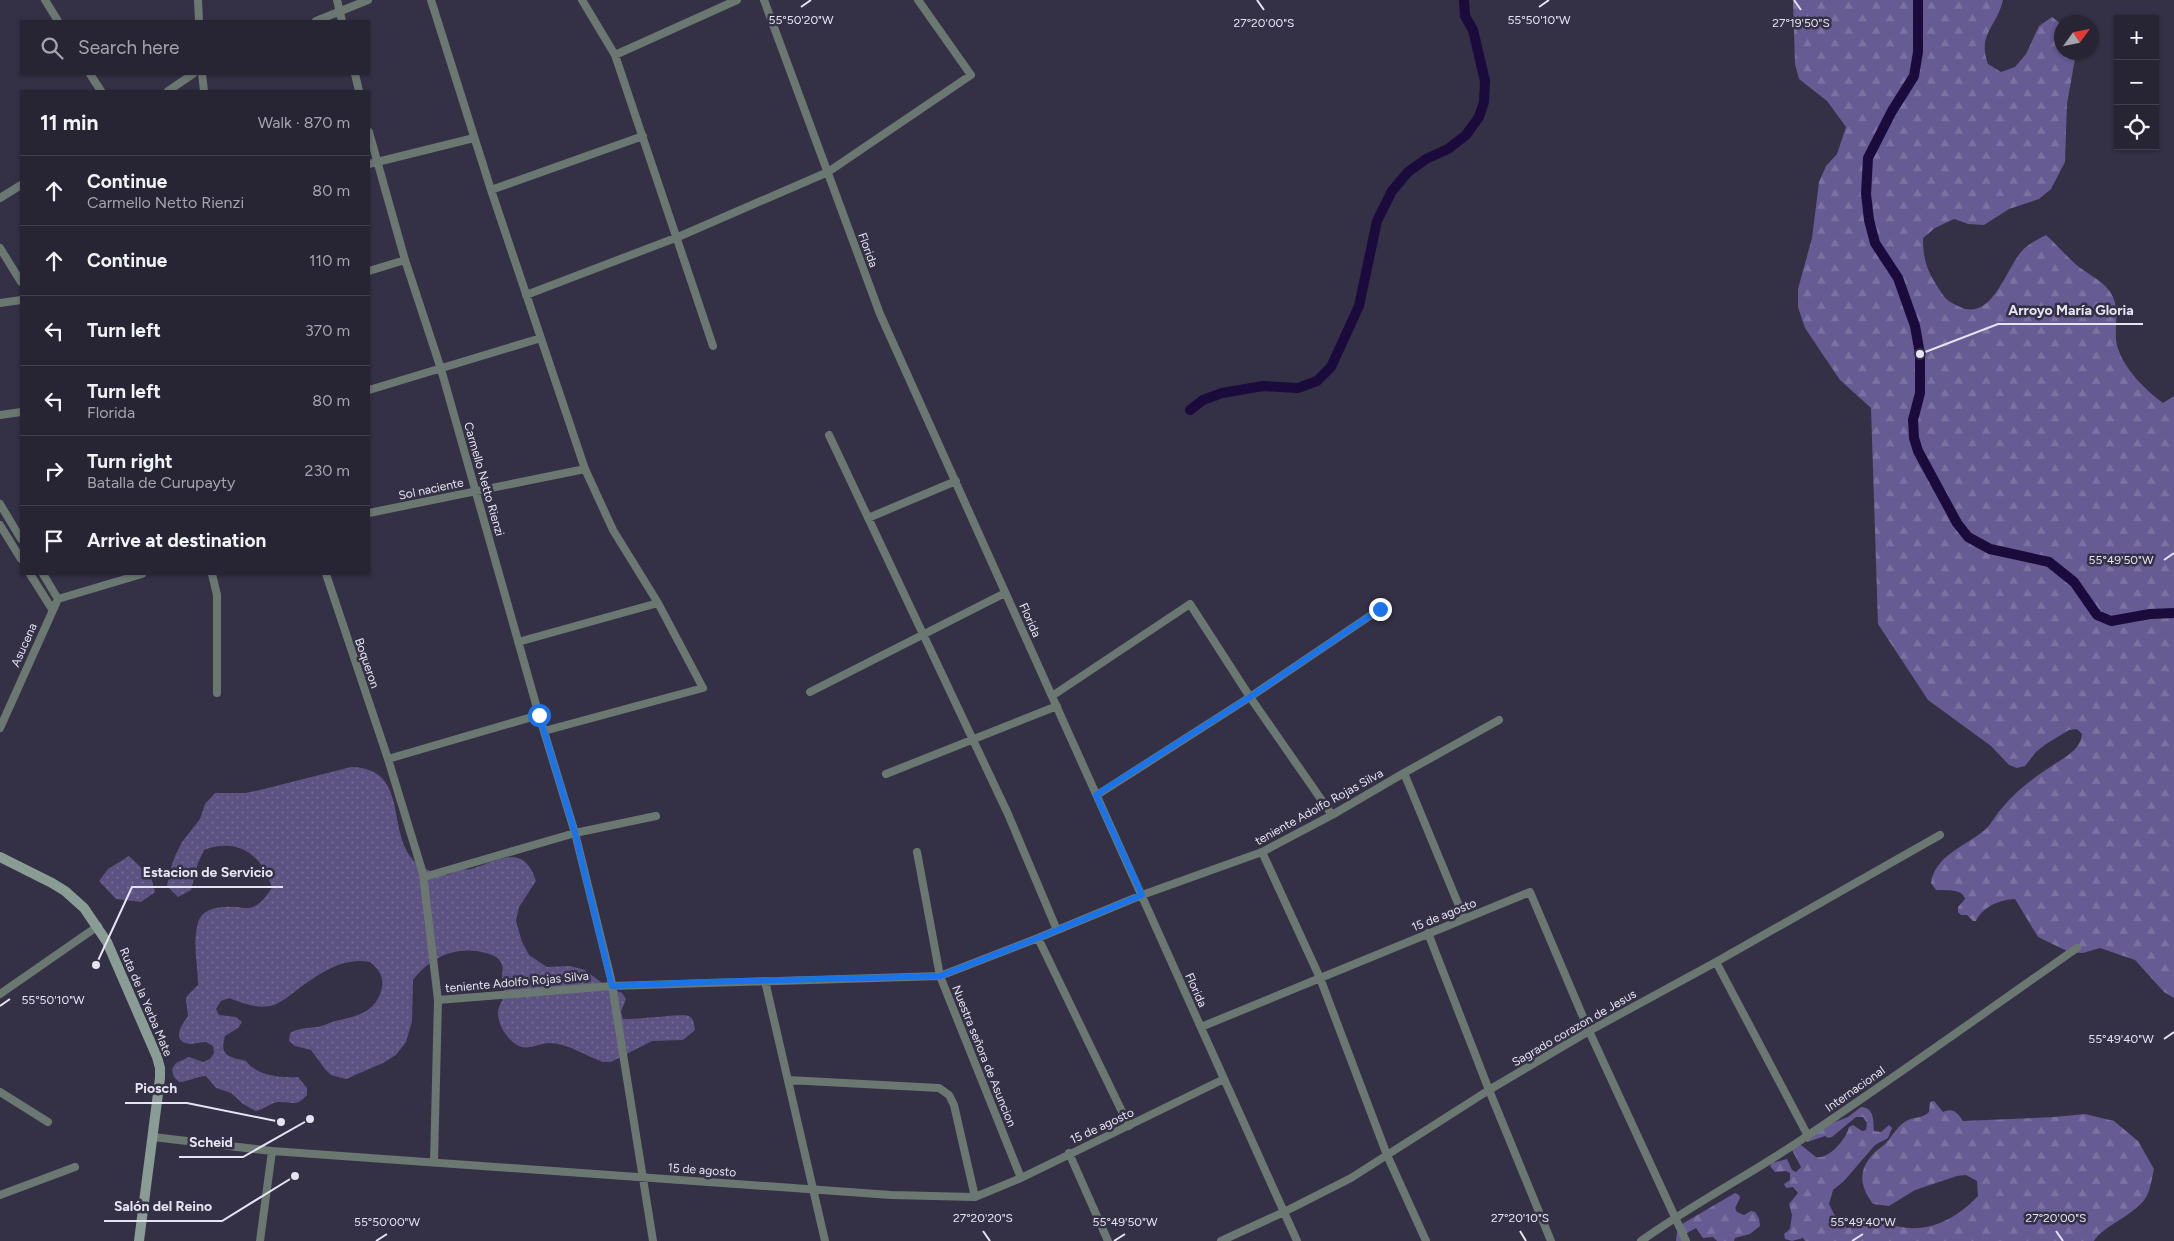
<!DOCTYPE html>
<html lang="en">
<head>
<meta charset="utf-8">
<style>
	:root { --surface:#272434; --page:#333040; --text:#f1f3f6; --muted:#a4a4ac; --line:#43414f }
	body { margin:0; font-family:Figtree,sans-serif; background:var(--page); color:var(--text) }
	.controls { position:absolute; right:15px; top:15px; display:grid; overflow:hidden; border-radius:0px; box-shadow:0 1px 4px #0004 }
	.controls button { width:45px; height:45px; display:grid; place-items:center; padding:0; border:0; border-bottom:1px solid var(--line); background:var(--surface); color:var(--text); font:25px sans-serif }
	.compass { position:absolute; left:2054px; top:15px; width:45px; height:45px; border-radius:50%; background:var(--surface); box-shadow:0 1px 4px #0004; rotate:57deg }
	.stop { position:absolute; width:15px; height:15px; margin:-11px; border:4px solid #1a73e8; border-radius:50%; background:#fff }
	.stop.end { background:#1a73e8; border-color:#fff; box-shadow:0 1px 5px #0008 }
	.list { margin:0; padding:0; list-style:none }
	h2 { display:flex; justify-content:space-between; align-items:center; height:65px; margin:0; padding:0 20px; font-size:21px }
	h2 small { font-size:16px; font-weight:400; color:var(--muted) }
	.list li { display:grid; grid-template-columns:32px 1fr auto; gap:15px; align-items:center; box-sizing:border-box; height:70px; padding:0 20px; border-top:1px solid var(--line) }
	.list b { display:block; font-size:19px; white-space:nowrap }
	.list p { margin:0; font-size:16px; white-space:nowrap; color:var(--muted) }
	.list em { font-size:16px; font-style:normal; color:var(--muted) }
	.icon { flex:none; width:28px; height:28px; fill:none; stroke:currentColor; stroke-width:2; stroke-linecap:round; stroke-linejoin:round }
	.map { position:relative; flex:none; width:2174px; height:1241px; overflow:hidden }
	.search { position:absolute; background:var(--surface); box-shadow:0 1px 4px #0004; left:20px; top:20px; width:350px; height:55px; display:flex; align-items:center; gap:12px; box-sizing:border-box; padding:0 18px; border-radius:0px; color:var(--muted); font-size:19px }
	.panel { position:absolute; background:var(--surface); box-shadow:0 1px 4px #0004; left:20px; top:90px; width:350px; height:485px; border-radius:0px }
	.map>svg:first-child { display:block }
</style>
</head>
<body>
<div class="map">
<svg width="2174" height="1241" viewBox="0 0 2174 1241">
	<defs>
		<pattern id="forest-firs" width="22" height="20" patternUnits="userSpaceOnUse" patternTransform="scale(1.25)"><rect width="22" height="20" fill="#665b92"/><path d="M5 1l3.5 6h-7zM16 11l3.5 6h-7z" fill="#7c72a2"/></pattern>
		<pattern id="park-dots" width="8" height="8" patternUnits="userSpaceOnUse" patternTransform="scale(1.25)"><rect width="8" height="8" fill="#5d5382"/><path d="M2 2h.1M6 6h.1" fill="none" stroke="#746c94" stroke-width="1.8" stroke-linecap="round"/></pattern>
	</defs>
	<rect width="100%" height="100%" fill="#343045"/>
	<!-- forest -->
	<path fill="url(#forest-firs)" d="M1793 0H2003C1997 27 1977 34 1988 64L2001 72 2015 67 2026 54 2039 26 2052 17 2061 24 2062 52 2076 53 2067 104 2065 162 2051 189 2039 199 2009 209 1984 225 1968 224 1954 219 1935 228 1923 238C1923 264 1929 274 1943 295 1947 301 1952 303 1958 306 1991 324 2006 269 2021 252 2028 244 2037 240 2046 235 2057 245 2068 258 2079 267 2092 277 2106 282 2113 297 2119 311 2115 324 2116 339 2118 363 2144 389 2163 403L2174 396V998L2164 992 2135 960 2100 948 2083 953 2069 952 2038 937 2015 899C2000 900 1983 906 1976 921H1973L1967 915H1961L1958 912V907L1965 899C1962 888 1946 891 1936 890L1931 883C1935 855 1966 846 1986 829 1992 823 1996 814 2002 808 2019 787 2042 772 2064 758 2073 752 2081 745 2082 734L2077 729 2069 730 2046 744 2036 752 2025 766 2017 768 2009 765 1991 746 1928 700 1878 624 1871 408 1840 380 1805 328 1798 307V289L1812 238 1819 182 1826 166 1837 154 1846 127 1827 101 1799 79 1795 64Z
		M1934 1101 1943 1112C1953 1107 1958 1113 1963 1121L2054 1117 2085 1114 2114 1121 2138 1141 2154 1169C2152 1178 2150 1192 2145 1199 2134 1215 2102 1227 2094 1241H1805L1803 1238 1792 1241 1785 1239 1784 1234 1790 1229 1792 1215 1789 1204 1798 1193 1793 1187 1786 1188 1784 1184 1790 1180V1173L1786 1171 1775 1172 1770 1166 1772 1163 1787 1159 1792 1170 1796 1172 1801 1167 1792 1150 1794 1148 1801 1145 1816 1157C1829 1160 1847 1138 1849 1127L1853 1125 1862 1131 1866 1130 1867 1123 1863 1117H1856L1832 1137 1828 1138 1825 1136 1807 1142 1806 1139 1817 1129 1848 1117 1861 1107C1875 1108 1873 1121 1874 1131L1881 1132 1889 1125 1892 1128 1888 1138 1875 1145 1844 1181 1833 1190 1829 1204 1836 1218 1847 1228C1857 1227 1868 1224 1878 1224 1888 1224 1899 1227 1909 1228 1936 1230 1960 1215 1978 1196L1977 1181 1966 1175 1957 1176 1915 1190 1889 1206 1873 1204C1860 1186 1857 1171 1874 1153 1878 1149 1883 1146 1886 1143 1893 1135 1898 1125 1908 1120 1915 1117 1923 1118 1929 1112L1930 1102Z
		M1735 1193 1739 1195 1740 1198 1735 1208 1737 1212 1744 1215 1751 1211 1755 1212 1759 1218 1760 1226 1750 1234 1735 1238 1734 1241H1717L1713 1237 1703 1238 1696 1228 1687 1233V1241H1676L1677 1231 1682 1224Z"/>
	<!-- park -->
	<path fill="url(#park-dots)" d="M351 767C416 768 380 845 424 868 430 871 439 875 446 875 451 875 455 870 460 870 464 869 467 870 471 869 498 861 524 842 536 881L519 907 516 921 522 942 529 955 547 967 570 966 585 970 606 986 622 993 626 999 621 1012 623 1019C634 1020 684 1013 689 1016 694 1019 694 1024 695 1030L683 1040 652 1041 611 1062H603C586 1056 569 1044 550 1043 537 1043 526 1053 514 1043 504 1035 495 1019 499 1007 501 1002 504 998 504 992 505 987 502 983 502 977 502 972 504 968 501 963 498 956 492 955 486 953 456 945 431 957 413 980L412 1021 406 1042 396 1055 383 1063 346 1079 331 1075 325 1069 311 1050 295 1046 289 1041 290 1033C299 1028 307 1028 317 1027 323 1026 329 1023 335 1021 354 1017 375 1013 381 991 385 978 380 970 370 962 342 957 319 974 297 990 290 995 282 1002 274 1005 258 1010 243 1003 229 998L221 1001 216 1009 219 1015 236 1017 242 1022 238 1028 225 1036C219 1056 229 1057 246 1061 257 1076 280 1078 298 1077L307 1088V1095C295 1108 293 1101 278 1102 271 1103 264 1109 256 1111L243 1104 231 1093 216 1088 206 1076C196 1076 189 1082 179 1082L174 1077 172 1069 176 1063 189 1057 203 1062 210 1059 214 1053 213 1046 206 1042C201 1042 195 1044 190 1044 170 1042 182 1024 188 1016 186 994 182 1001 198 985 198 964 192 944 198 923 202 907 223 906 237 907 241 907 246 909 249 908 259 907 266 896 272 888 263 855 238 837 204 850L198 863 191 890 178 897 167 886 170 871 175 856 182 842 200 819 205 804 215 793H245L260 790Z
		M129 856 151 877 155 892 141 902 116 899 99 881 108 869Z"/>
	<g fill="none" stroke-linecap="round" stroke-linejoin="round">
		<!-- canal -->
		<path stroke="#1b0b3c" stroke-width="10" d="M1918 0V52L1914 76 1892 111 1868 158 1866 194 1869 220 1875 243 1898 278 1915 326 1920 354V393L1913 420 1914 438 1918 451 1957 523 1968 537 1990 549 2049 562 2074 582 2097 615 2111 621 2150 614 2174 613
			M1190 410 1203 400 1222 393 1263 386 1298 388 1317 381 1331 367 1359 306 1377 221 1392 191 1408 172 1426 159 1448 149 1466 135 1479 117 1484 102 1485 81 1473 30 1465 16 1464 0"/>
		<!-- minor -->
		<path stroke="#6b7771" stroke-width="8" d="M45 0 58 21
			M198 0 199 21
			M337 0 342 21
			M431 0 491 190 585 469 613 530 658 603 703 688 544 731
			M582 0 615 55 713 346
			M764 0 880 314 1297 1241
			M316 21 368 0
			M615 55 737 0
			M90 74 101 91
			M202 74 204 91
			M355 74 359 91
			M168 91 193 74
			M369 132 405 260 441 369 539 715 575 833 611 979 653 1241
			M369 164 474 138
			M491 190 643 136
			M0 198 21 185
			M0 248 21 282
			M369 271 405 260
			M526 295 678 237 828 172 971 75 918 0
			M0 303 21 300
			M369 390 541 338
			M0 415 21 412
			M829 435 1008 814 1057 930
			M0 504 21 539
			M369 513 585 469
			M868 518 956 481
			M0 525 21 559
			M30 574 52 609
			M43 574 58 599
			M212 574 217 595V693
			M326 574 388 759 424 877 575 833 656 816
			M58 599 142 574
			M518 642 658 603
			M810 692 1005 593
			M1052 696 1190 604 1250 697 1332 815
			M0 728 58 599
			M388 759 539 715
			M1404 773 1464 918
			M886 774 1057 706
			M1097 795 1250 697 1380 609
			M917 852 940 976 1021 1178
			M1262 852 1320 978 1387 1155 1426 1241
			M423 874 438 1000 434 1162
			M1428 933 1489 1090 1551 1241
			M1038 938 1129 1126
			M1716 962 1808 1136
			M765 981 825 1241
			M0 994 98 926
			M438 1000 612 986 940 976 1038 938 1142 895 1262 852 1332 815 1404 773 1499 720
			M1201 1027 1530 892 1589 1031 1686 1241
			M788 1080 939 1088 949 1095 954 1105 975 1197
			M0 1092 48 1122
			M153 1137 272 1151 891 1195 975 1197 1021 1178 1224 1079
			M1069 1153 1108 1241
			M0 1195 75 1167
			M260 1241 272 1151
			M1221 1241 1284 1212 1351 1178 1489 1090 1589 1031 1716 962 1940 835
			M1641 1241C1694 1203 1753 1173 1807 1136 1898 1075 1987 1011 2077 948"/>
		<!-- secondary -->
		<path stroke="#899d94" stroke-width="10" d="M0 857 52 883 65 891 84 908 107 942 157 1057 160 1068V1078L139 1241"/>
	</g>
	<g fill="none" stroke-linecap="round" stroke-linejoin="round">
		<!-- route -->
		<path stroke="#1a73e8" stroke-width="6" d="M539 715 575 833 612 986 705 982 940 976 1038 938 1142 895 1096 795 1250 697 1380 609"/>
	</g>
	<!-- ticks -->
	<path fill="none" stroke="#e6e4f2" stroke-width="2" d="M1257 0 1264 10M1794 0 1801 10M801 7 811 0M1539 7 1549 0M2164 560 2174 553M0 1006 10 999M2164 1039 2174 1032M983 1231 990 1241M1520 1231 1526 1241M2056 1231 2063 1241M376 1241 387 1234M1114 1241 1125 1234M1852 1241 1863 1234"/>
	<g text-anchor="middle" stroke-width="5" stroke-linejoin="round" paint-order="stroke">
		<!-- street labels -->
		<g font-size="12" fill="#e6e4f2" stroke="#343045">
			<text transform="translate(868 250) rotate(70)" y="4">Florida</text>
			<text transform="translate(484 479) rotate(74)" y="4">Carmello Netto Rienzi</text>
			<text transform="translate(431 489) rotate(-12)" y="4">Sol naciente</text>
			<text transform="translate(1030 620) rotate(66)" y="4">Florida</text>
			<text transform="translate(24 645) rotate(-66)" y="4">Asucena</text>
			<text transform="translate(367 663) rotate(71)" y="4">Boqueron</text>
			<text transform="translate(1319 807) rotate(-29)" y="4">teniente Adolfo Rojas Silva</text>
			<text transform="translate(1444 915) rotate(-22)" y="4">15 de agosto</text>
			<text transform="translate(517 982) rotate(-5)" y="4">teniente Adolfo Rojas Silva</text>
			<text transform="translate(1196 990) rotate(66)" y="4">Florida</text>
			<text transform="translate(146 1002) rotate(67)" y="4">Ruta de la Yerba Mate</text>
			<text transform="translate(1574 1028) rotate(-30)" y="4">Sagrado corazon de Jesus</text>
			<text transform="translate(984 1056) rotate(68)" y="4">Nuestra señora de Asuncion</text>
			<text transform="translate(1855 1089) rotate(-35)" y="4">Internacional</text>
			<text transform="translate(1102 1126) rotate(-25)" y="4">15 de agosto</text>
			<text transform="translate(702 1170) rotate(4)" y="4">15 de agosto</text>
		</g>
	</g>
	<g font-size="12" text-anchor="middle" fill="#e6e4f2" stroke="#343045" stroke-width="5" stroke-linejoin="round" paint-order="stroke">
		<text x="801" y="24">55°50'20"W</text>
		<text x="1539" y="24">55°50'10"W</text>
		<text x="1801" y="27">27°19'50"S</text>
		<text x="1264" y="27">27°20'00"S</text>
		<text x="2121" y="564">55°49'50"W</text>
		<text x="53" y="1004">55°50'10"W</text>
		<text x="2121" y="1043">55°49'40"W</text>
		<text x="983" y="1222">27°20'20"S</text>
		<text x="1520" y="1222">27°20'10"S</text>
		<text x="2056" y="1222">27°20'00"S</text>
		<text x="387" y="1226">55°50'00"W</text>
		<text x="1125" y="1226">55°49'50"W</text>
		<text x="1863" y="1226">55°49'40"W</text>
	</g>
	<!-- callouts -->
	<path fill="none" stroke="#e6e4f2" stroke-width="2" d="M1920 354L1998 324H2143M96 965L132 887H283M281 1122L187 1103H125M310 1119L243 1157H179M295 1176L222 1221H104"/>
	<g fill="#e6e4f2" stroke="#343045" stroke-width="2">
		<circle cx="1920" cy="354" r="5"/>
		<circle cx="96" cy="965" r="5"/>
		<circle cx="281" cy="1122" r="5"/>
		<circle cx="310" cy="1119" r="5"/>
		<circle cx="295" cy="1176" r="5"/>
	</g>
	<g font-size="14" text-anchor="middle" font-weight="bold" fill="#e6e4f2" stroke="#343045" stroke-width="5" stroke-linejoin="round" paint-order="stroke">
		<text x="2071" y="315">Arroyo María Gloria</text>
		<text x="208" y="877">Estacion de Servicio</text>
		<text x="156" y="1093">Piosch</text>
		<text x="211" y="1147">Scheid</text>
		<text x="163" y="1211">Salón del Reino</text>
	</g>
</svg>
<div class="controls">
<button>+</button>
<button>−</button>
<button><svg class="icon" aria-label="locate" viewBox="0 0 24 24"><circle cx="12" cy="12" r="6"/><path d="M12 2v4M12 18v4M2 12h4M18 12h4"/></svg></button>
</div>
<svg class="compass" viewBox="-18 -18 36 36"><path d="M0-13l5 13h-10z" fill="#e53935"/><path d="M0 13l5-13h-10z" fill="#a4a4ac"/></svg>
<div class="stop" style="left:539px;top:715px"></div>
<div class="stop end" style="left:1380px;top:609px"></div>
<div class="search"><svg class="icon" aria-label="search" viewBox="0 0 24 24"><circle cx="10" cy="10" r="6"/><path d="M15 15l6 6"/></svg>Search here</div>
<section class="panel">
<h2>11 min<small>Walk · 870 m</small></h2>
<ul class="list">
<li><svg class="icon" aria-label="ahead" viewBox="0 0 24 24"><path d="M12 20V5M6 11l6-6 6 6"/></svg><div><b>Continue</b><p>Carmello Netto Rienzi</p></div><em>80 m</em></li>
<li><svg class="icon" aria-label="ahead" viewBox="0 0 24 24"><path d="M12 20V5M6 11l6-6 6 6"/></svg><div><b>Continue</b></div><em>110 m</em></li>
<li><svg class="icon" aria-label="left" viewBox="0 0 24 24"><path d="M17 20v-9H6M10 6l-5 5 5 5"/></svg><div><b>Turn left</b></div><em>370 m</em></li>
<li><svg class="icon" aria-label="left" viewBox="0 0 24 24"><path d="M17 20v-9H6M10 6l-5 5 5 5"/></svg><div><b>Turn left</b><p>Florida</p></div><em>80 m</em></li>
<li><svg class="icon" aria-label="right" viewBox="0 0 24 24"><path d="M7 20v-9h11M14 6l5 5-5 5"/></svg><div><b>Turn right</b><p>Batalla de Curupayty</p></div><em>230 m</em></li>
<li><svg class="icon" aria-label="arrive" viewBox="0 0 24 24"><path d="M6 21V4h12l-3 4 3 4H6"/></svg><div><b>Arrive at destination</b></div></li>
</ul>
</section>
</div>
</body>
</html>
